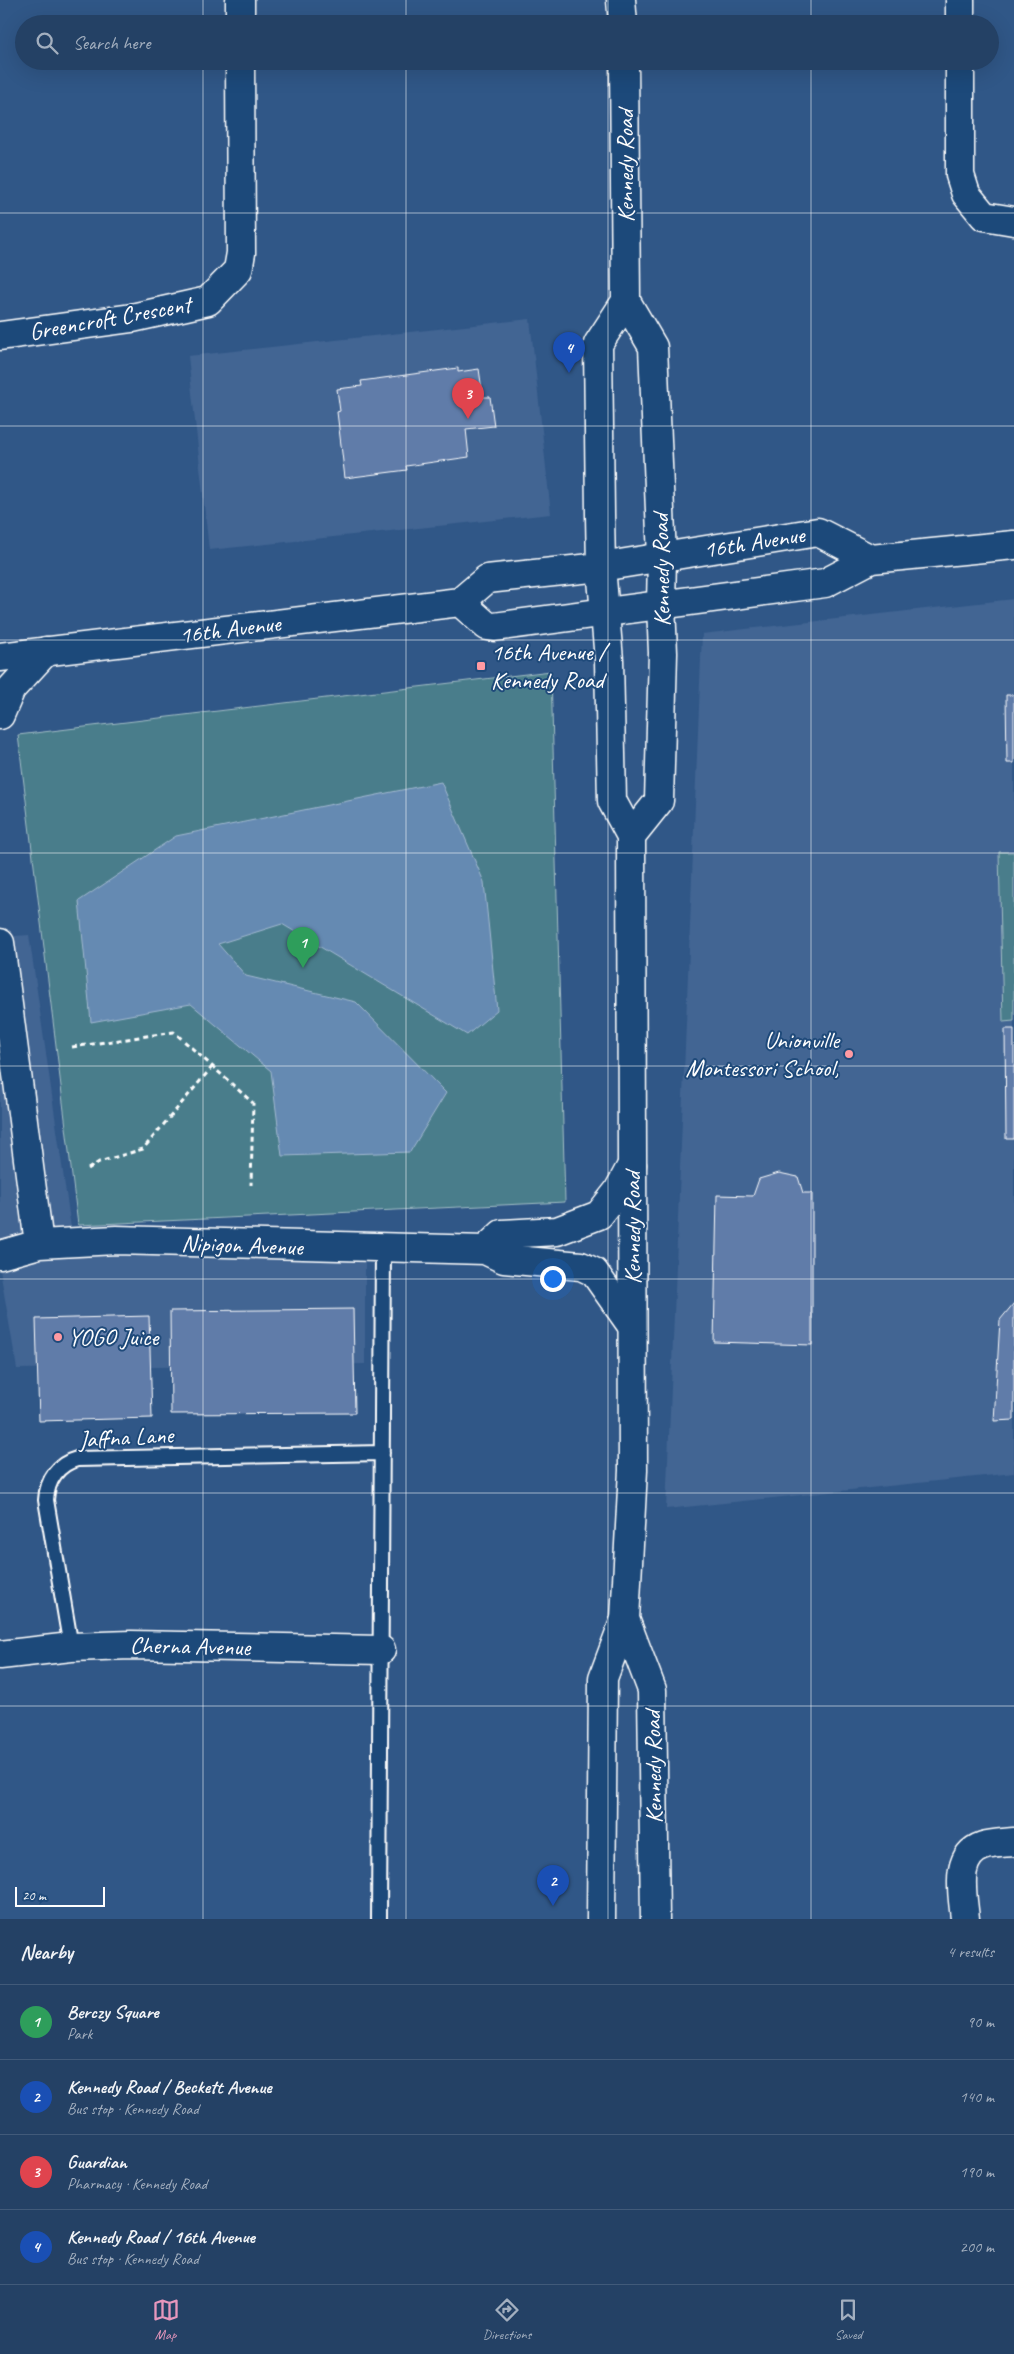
<!DOCTYPE html>
<html lang="en">
<head>
<meta charset="utf-8">
<style>
	:root { --surface:#244165; --page:#304c6e; --text:#f1f3f6; --muted:#a3afbf; --line:#415a79; --accent:#e797bd }
	body { margin:0; font-family:Caveat,sans-serif; background:var(--page); color:var(--text) }
	.scale { position:absolute; left:15px; bottom:12px; width:90px; box-sizing:border-box; padding-left:5px; border:2px solid #fff; border-top:0; font-size:14px; line-height:18px; white-space:nowrap; color:#fff; -webkit-text-stroke:4px #1f4a7a; paint-order:stroke }
	.you { position:absolute; left:552px; top:1278px; width:18px; height:18px; margin:-12px; border:4px solid #fff; border-radius:50%; background:#1a73e8; box-shadow:0 0 0 8px #1a73e833 }
	.badge { display:grid; place-items:center; width:32px; height:32px; border-radius:50%; background:var(--accent); color:#fff; font-size:16px; font-weight:700 }
	.pin { position:absolute; translate:-50% -41px; filter:drop-shadow(0 1px 2px #0008) }
	.pin::after { content:''; position:absolute; top:26px; width:18px; height:15px; background:inherit; clip-path:polygon(0 0,100% 0,50% 100%) }
	.list { margin:0; padding:0; list-style:none }
	h2 { display:flex; justify-content:space-between; align-items:center; height:65px; margin:0; padding:0 20px; font-size:21px }
	h2 small { font-size:16px; font-weight:400; color:var(--muted) }
	.list li { display:grid; grid-template-columns:32px 1fr auto; gap:15px; align-items:center; box-sizing:border-box; height:75px; padding:0 20px; border-top:1px solid var(--line) }
	.list b { display:block; font-size:19px; white-space:nowrap }
	.list p { margin:0; font-size:16px; white-space:nowrap; color:var(--muted) }
	.list em { font-size:16px; font-style:normal; color:var(--muted) }
	.icon { flex:none; width:28px; height:28px; fill:none; stroke:currentColor; stroke-width:2; stroke-linecap:round; stroke-linejoin:round }
	.map { position:relative; flex:none; width:1014px; height:1919px; overflow:hidden }
	.search { position:absolute; background:var(--surface); box-shadow:0 5px 20px #0002; left:15px; right:15px; top:15px; height:55px; display:flex; align-items:center; gap:12px; box-sizing:border-box; padding:0 18px; border-radius:28px; color:var(--muted); font-size:19px }
	.sheet { height:365px; background:var(--surface) }
	nav { display:flex; justify-content:space-around; align-items:center; box-sizing:border-box; height:70px; border-top:1px solid var(--line); background:var(--surface); font-size:14px; color:var(--muted) }
	nav a { display:grid; justify-items:center; gap:2px }
	nav .on { color:var(--accent) }
	.map>svg:first-child { display:block }
</style>
</head>
<body>
<div class="map">
<svg width="1014" height="1919" viewBox="0 0 1014 1919">
	<rect width="100%" height="100%" fill="#305787"/>
	<filter id="ink" filterUnits="userSpaceOnUse"><feTurbulence type="fractalNoise" baseFrequency=".02" numOctaves="2"/><feDisplacementMap in="SourceGraphic" scale="10" xChannelSelector="R" yChannelSelector="G"/><feConvolveMatrix kernelMatrix="1 2 1 2 8 2 1 2 1" color-interpolation-filters="sRGB"/></filter>
	<g filter="url(#ink)">
		<!-- built -->
		<path fill="#426593" d="M530 319 551 514 209 550 188 356Z
			M1014 599V1473L666 1509 702 634Z
			M29 935 72 1235 365 1231V1364L17 1369 0 1270V937Z"/>
		<!-- green -->
		<path fill="#487d8b" stroke="#a4bec5" d="M551 671 565 1202 78 1225 18 735Z
			M999 852H1014V1021L1003 1022Z"/>
		<!-- water -->
		<path fill="#658ab2" stroke="#a3b9d1" d="M441 782 484 882 497 1010 467 1035 282 924 218 944 246 976 356 1002 446 1093 410 1152 282 1156 271 1071 191 1004 91 1022 79 901 176 836Z"/>
		<!-- building -->
		<path fill="#607ba9" stroke="#fff" d="M458 368V372L479 369 483 397H490L494 426 466 429 469 457 406 466 407 470 345 478 337 412 340 411 337 389 362 386 361 381Z
			M1006 695H1014V763H1007Z
			M1005 1029H1014V1139H1006Z
			M779 1173 798 1177 803 1193H812V1345L714 1342 717 1195 753 1196 759 1179Z
			M1014 1303V1420L994 1421 1000 1320Z
			M353 1309 355 1413 171 1414 170 1311Z
			M149 1316 152 1418 39 1421 36 1319Z"/>
		<g fill="none" stroke-linecap="round" stroke-linejoin="round">
			<defs>
				<path id="lane" d="M71 1647 46 1500C47 1480 58 1464 77 1459L382 1453
					M379 1919 383 1248"/>
				<path id="street" d="M240 0V24
					M960 0V24
					M960 61V175L966 194 984 216 1014 221
					M0 336 132 318 208 301 238 270 241 253 240 61
					M0 715 11 689 46 651
					M0 943 39 1244
					M485 1250 502 1234 557 1231 599 1215 618 1191 632 1165
					M0 1255 39 1244 116 1240 485 1250 504 1259 581 1266 594 1272 632 1326
					M0 1655 71 1647 131 1645 381 1650
					M965 1919C963 1895 953 1856 983 1846 992 1843 1004 1843 1014 1842"/>
				<path id="secondary" d="M460 602 487 626 494 627 825 583 871 559 1014 545
					M0 657 460 602 487 579 601 567 818 532 871 559"/>
				<path id="primary" d="M621 0 623 24
					M624 61 626 301 653 347 662 557 661 605 663 653 659 801 631 836
					M625 1619 652 1690 655 1919
					M601 1919 603 1678 625 1619 633 1470 631 836 612 801 609 660 601 567 600 514 598 344 626 301"/>
			</defs>
			<!-- lane casing -->
			<use href="#lane" stroke="#fff" stroke-width="18"/>
			<!-- street casing -->
			<use href="#street" stroke="#fff" stroke-width="31"/>
			<!-- secondary casing -->
			<use href="#secondary" stroke="#fff" stroke-width="31"/>
			<!-- primary casing -->
			<use href="#primary" stroke="#fff" stroke-width="31"/>
			<!-- path -->
			<path stroke="#fff" stroke-width="3" stroke-dasharray="5 4" stroke-linecap="butt" d="M72 1047 174 1032 253 1103 251 1185
				M88 1169 99 1162 143 1149 212 1067"/>
			<!-- lane -->
			<use href="#lane" stroke="#1f4a7a" stroke-width="14"/>
			<!-- street -->
			<use href="#street" stroke="#1f4a7a" stroke-width="28"/>
			<!-- secondary -->
			<use href="#secondary" stroke="#1f4a7a" stroke-width="28"/>
			<!-- primary -->
			<use href="#primary" stroke="#1f4a7a" stroke-width="28"/>
		</g>
	</g>
	<!-- grid -->
	<path fill="none" stroke="#fff" stroke-width="1" stroke-opacity="0.55" d="M203 0V24M406 0V24M608 0V24M811 0V24M203 61V1919M406 61V1919M608 61V1919M811 61V1919M0 213H1014M0 426H1014M0 640H1014M0 853H1014M0 1066H1014M0 1279H1014M0 1493H1014M0 1706H1014"/>
	<!-- markers -->
	<g fill="#ff9aa2" stroke="#1f4a7a" stroke-width="2">
		<rect x="476" y="661" width="10" height="10" rx="2.5"/>
		<circle cx="849" cy="1054" r="5"/>
		<circle cx="58" cy="1337" r="5"/>
	</g>
	<g text-anchor="middle" stroke-width="4" stroke-linejoin="round" paint-order="stroke">
		<!-- street labels -->
		<g font-size="24" fill="#fff" stroke="#1f4a7a">
			<text transform="translate(625 166) rotate(-90)" y="8">Kennedy Road</text>
			<text transform="translate(110 318) rotate(-10)" y="8">Greencroft Crescent</text>
			<text transform="translate(754 542) rotate(-9)" y="8">16th Avenue</text>
			<text transform="translate(661 570) rotate(-91)" y="8">Kennedy Road</text>
			<text transform="translate(230 629) rotate(-7)" y="8">16th Avenue</text>
			<text transform="translate(632 1228) rotate(-90)" y="8">Kennedy Road</text>
			<text transform="translate(242 1245) rotate(2)" y="8">Nipigon Avenue</text>
			<text transform="translate(126 1437) rotate(-3)" y="8">Jaffna Lane</text>
			<text transform="translate(190 1646) rotate(1)" y="8">Cherna Avenue</text>
			<text transform="translate(653 1767) rotate(-91)" y="8">Kennedy Road</text>
		</g>
		<!-- poi labels -->
		<g font-size="24" fill="#fff" stroke="#1f4a7a" text-anchor="start">
			<text x="491" y="660">16th Avenue /<tspan x="491" dy="28">Kennedy Road</tspan></text>
			<text x="839" y="1048" text-anchor="end">Unionville<tspan x="839" dy="28">Montessori School,</tspan></text>
			<text x="68" y="1345">YOGO Juice</text>
		</g>
	</g>
</svg>
<div class="scale">20 m</div>
<div class="you"></div>
<div class="pin badge" style="left:303px;top:968px;background:#2e9e5b">1</div>
<div class="pin badge" style="left:553px;top:1906px;background:#1a4fb4">2</div>
<div class="pin badge" style="left:468px;top:419px;background:#e0444e">3</div>
<div class="pin badge" style="left:569px;top:373px;background:#1a4fb4">4</div>
<div class="search"><svg class="icon" aria-label="search" viewBox="0 0 24 24"><circle cx="10" cy="10" r="6"/><path d="M15 15l6 6"/></svg>Search here</div>
</div>
<section class="sheet">
<h2>Nearby<small>4 results</small></h2>
<ul class="list">
<li><span class="badge" style="background:#2e9e5b">1</span><div><b>Berczy Square</b><p>Park</p></div><em>90 m</em></li>
<li><span class="badge" style="background:#1a4fb4">2</span><div><b>Kennedy Road / Beckett Avenue</b><p>Bus stop · Kennedy Road</p></div><em>140 m</em></li>
<li><span class="badge" style="background:#e0444e">3</span><div><b>Guardian</b><p>Pharmacy · Kennedy Road</p></div><em>190 m</em></li>
<li><span class="badge" style="background:#1a4fb4">4</span><div><b>Kennedy Road / 16th Avenue</b><p>Bus stop · Kennedy Road</p></div><em>200 m</em></li>
</ul>
</section>
<nav>
<a class="on"><svg class="icon" aria-label="map" viewBox="0 0 24 24"><path d="M3 6l6-2 6 2 6-2v14l-6 2-6-2-6 2zM9 4v14M15 6v14"/></svg>Map</a>
<a><svg class="icon" aria-label="directions" viewBox="0 0 24 24"><path d="M12 3l9 9-9 9-9-9zM9 14v-3h6M13 9l2 2-2 2"/></svg>Directions</a>
<a><svg class="icon" aria-label="saved" viewBox="0 0 24 24"><path d="M7 4h10v16l-5-4-5 4z"/></svg>Saved</a>
</nav>
</body>
</html>
